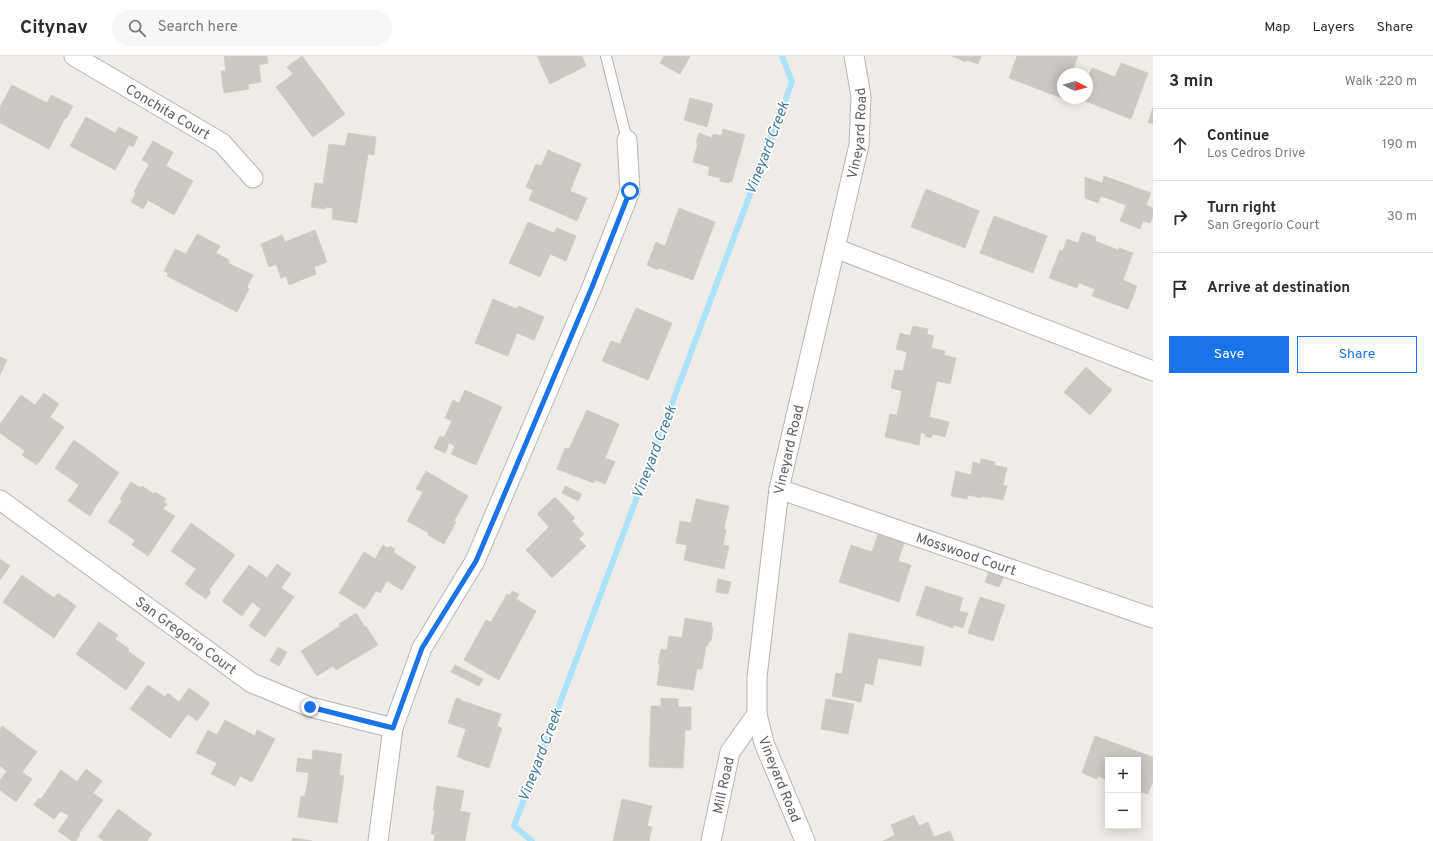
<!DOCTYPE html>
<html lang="en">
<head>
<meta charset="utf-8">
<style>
	:root { --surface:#fff; --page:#f7f7f7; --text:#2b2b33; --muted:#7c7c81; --line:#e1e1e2; --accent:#1a73e8 }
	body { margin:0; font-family:Overpass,sans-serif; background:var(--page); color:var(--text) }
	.controls { position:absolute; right:12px; bottom:12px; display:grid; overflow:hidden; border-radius:0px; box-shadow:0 2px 10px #0003 }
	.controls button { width:36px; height:36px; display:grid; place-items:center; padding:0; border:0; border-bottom:1px solid var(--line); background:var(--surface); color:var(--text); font:20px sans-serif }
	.compass { position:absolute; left:1057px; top:12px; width:36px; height:36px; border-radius:50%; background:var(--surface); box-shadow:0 2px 10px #0003; rotate:96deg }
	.stop { position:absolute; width:12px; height:12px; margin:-9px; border:3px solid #1a73e8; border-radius:50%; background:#fff }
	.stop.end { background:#1a73e8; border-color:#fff; box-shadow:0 1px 4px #0008 }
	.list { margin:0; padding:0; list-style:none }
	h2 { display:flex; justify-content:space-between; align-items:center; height:52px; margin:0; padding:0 16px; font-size:17px }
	h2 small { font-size:13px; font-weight:400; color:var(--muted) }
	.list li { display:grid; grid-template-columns:26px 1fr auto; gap:12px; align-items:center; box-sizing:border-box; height:72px; padding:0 16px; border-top:1px solid var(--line) }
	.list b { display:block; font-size:15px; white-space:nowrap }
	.list p { margin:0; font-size:13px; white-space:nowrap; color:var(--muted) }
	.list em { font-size:13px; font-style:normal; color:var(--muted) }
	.actions { display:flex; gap:8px; padding:12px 16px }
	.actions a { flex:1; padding:9px 0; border:1px solid var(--accent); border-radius:0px; text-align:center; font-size:14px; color:var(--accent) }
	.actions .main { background:var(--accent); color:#fff }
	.icon { flex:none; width:22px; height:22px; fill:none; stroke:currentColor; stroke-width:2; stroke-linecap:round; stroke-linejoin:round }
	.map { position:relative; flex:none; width:1153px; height:785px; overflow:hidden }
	header { display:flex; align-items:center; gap:24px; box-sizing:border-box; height:56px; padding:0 20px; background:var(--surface); border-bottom:1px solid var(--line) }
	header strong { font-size:19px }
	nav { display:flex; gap:22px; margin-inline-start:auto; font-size:14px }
	.search { width:280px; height:36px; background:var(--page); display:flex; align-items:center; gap:10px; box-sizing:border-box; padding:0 14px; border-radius:22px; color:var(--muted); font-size:15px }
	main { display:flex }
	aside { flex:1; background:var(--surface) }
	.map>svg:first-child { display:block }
</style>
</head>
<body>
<header>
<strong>Citynav</strong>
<div class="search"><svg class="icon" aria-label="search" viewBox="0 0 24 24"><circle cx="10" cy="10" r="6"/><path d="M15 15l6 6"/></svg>Search here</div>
<nav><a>Map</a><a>Layers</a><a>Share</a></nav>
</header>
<main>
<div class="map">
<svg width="1153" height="785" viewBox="0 0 1153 785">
	<rect width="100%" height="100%" fill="#efece7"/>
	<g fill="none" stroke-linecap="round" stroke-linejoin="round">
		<!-- stream -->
		<path stroke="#ade3f9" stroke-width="6" d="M532 785 514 770 792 26 782 0"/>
	</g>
	<!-- building -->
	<path fill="#cbc7c3" stroke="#d3cdc5" d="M224 0H267L268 7 259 9 261 26 248 28 249 33 224 37 221 15H226Z
		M302 0 345 58 313 81 276 31 293 18 287 11Z
		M537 0H582L586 10 550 28Z
		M664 0H690L680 18 660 7Z
		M952 0H981L978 8 966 4V6Z
		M1017 0H1078L1071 18H1063L1062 42 1009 22Z
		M1121 7 1148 17 1131 63 1080 43V42H1087V24L1092 12 1115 21Z
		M12 29 47 47 51 39 73 50 66 63 65 62 49 93 0 67V51Z
		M690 42 713 48 707 71 684 64Z
		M1153 52V68L1148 66Z
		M86 61 115 77 119 71 138 81 133 91 129 89 115 114 70 90Z
		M723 73 745 79 732 125 728 127 720 125V122L708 119 710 111 693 106 698 87H696L699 77 712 82 713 78 721 80Z
		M348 77 376 81 374 99 368 98 357 167 332 163 333 152 325 151V153L311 151 315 127 323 128 329 88 345 90Z
		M153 85 173 96 166 110 193 125 174 159 148 144 143 153 131 146 136 137 134 136 149 108 142 104Z
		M548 94 581 108 570 135 587 142 577 165 529 144 533 134 526 131 536 108 541 110Z
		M1104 120 1151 137 1146 149 1153 152V160L1150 167 1143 165 1140 173 1120 165 1126 149 1101 140 1098 147 1085 142V121L1102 127Z
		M926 133 979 155 965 192 911 171Z
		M679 152 715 166 693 224 659 212 658 214 647 209 656 186 665 190Z
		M994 160 1047 180 1033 217 980 197Z
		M528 166 554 177 557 172 576 180 566 205 550 198 540 221 509 207Z
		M315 174 327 206 314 211 316 218 289 229 286 220 281 222 276 208 269 211 261 188 282 179 285 186Z
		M1082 176 1096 181 1095 185 1118 194 1119 192 1133 197 1123 224 1137 230 1128 253 1092 240 1095 233 1079 227 1077 232 1049 222 1060 194 1063 195 1067 183 1078 187Z
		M197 178 220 190 216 197 229 204 228 207 253 219 247 231 249 233 237 256 167 220 168 217 164 215 175 193 186 198Z
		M493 243 517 253 518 250 544 261 534 284 517 277 508 300 475 287Z
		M636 252 672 267 648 324 602 305 611 285 620 288Z
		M913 270 928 273 927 278 934 280 931 292 945 295 944 299 956 302 950 328 937 325 929 361 949 366 945 381 933 378 931 382 925 380 926 378 921 376 919 389 885 381 890 358 897 359 902 335 891 332 895 314 903 315 907 296 896 293 900 277 910 280Z
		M0 301 7 304 0 319Z
		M1086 311 1112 334 1090 359 1064 336Z
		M465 334 502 351 476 409 451 398 455 390 449 387 445 397 434 392 440 380 444 381 452 365 445 362 453 344 459 347Z
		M44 337 59 348 50 361 64 371 37 409 22 399 25 395 0 377V368L21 339 35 349Z
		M587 354 619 368 605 402 615 406 605 428 595 424 594 427 557 413 565 392 569 393Z
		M74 384 119 417 93 454H94L90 460 68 445 79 429 55 412Z
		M981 403 995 406 994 409 1007 412 1003 429 1007 430 1003 444 981 440V442L968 439 967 443 951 440 956 415 971 419 973 406 980 408Z
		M426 415 468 440 454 465 456 466 444 488 428 479 429 477 407 465 423 436 416 433Z
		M131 426 141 432 142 430 154 438 155 436 166 443 164 446 167 448 163 453 175 460 148 500 132 489 135 484 108 466 122 445 120 443Z
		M565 430 582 438 578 445 562 437Z
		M555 441 575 462 572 465 584 478 579 483 586 490 552 522 526 494 549 471 537 458Z
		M696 443 729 450 724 473 726 474 723 489 729 490 724 513 684 504 687 489 676 487 680 465 691 467Z
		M191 467 235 499 209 534 211 536 206 543 185 528 196 513 171 495Z
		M878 478 904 487 898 505 911 509 899 546 839 526 851 489 872 496Z
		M383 489 388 492 390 490 395 493 393 496 416 511 402 534 387 525 380 537 376 535 365 553 339 537 364 496 375 503Z
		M0 503 10 510 0 524Z
		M277 508 291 518 281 532 294 541 265 581 249 570 261 553 252 546 242 560 222 545 249 509 267 522Z
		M989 514 1004 520 999 531 985 526Z
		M22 519 54 542 58 537 76 550 54 582 3 546Z
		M718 523 731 526 728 538 716 536Z
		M926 530 963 542 959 555 968 557 963 572 954 569 953 572 916 559Z
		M512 535 519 538 516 543 536 555 499 624 464 604 486 564 491 566 507 538 510 539Z
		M980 541 1005 549 993 585 968 577Z
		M356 557 365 571 366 570 378 589 336 614 333 610 317 620 301 595 340 570 339 568Z
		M685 562 712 567 711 571 713 572 711 585H709L708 590H706L702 613H697L693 634 657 629 660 608H658L661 593 667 594 669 580 682 582Z
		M99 566 118 579 115 583 129 593 128 595 145 607 126 634 76 598Z
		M849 577 924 591 921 610 878 602 873 629 865 627 861 646 832 640 836 617 842 618Z
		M278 591 287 596 279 610 270 605Z
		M455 609 483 623 479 630 451 616Z
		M148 629 165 641 168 637 179 646 189 632 210 647 197 665 188 658 170 682 130 653Z
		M456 642 461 643 460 644 501 658 497 670 502 672 489 712 457 701 466 673 448 667Z
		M661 642 678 643V651H691V674H685L683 712 649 711 651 650H661Z
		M826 643 854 648 848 678 821 673Z
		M225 664 255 680 257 674 275 683 252 726 240 720 235 730 211 718 217 707 196 697 208 674 217 679Z
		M2 670 37 696 22 716 32 723 16 746 0 734V724L7 715 0 710V673Z
		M1095 680 1153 701V725L1148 738 1138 735V704H1108V724L1098 720 1097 723 1082 717Z
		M313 694 342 698 339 719 344 720 337 767 298 761 301 740H305L309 717 296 715 298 702 312 704Z
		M86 713 102 725 93 737 103 744 79 777 80 778 76 785H72L58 775 69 760 61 755 54 763 34 749 39 742 41 743 61 714 77 726Z
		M437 730 464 735 460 755 470 757 465 785H434L435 778H431L435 754H433Z
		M622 743 652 750 647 770 652 771 649 785H650H613Z
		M118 753 152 778 147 785H104L98 781Z
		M914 759 919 770 928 766 934 781 950 775 954 785H883L895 779 891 769Z
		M293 782 312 785H292Z"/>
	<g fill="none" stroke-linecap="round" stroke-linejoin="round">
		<defs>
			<path id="lane" d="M606 0 627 84"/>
			<g id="street">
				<path id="s1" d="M74 0 222 87 253 122"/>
				<path d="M835 192 1153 315"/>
				<path id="s2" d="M779 433 1153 562"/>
				<path id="s3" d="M0 444 252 627 310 651 393 672"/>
				<path d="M378 785 393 672 422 592 475 505 592 231 630 135 627 84"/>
				<path id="s4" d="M711 785 730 696 757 658"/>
				<path id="s5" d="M805 785 764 687 757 658V621L779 433 859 89 861 40 854 0"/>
			</g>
		</defs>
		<!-- lane casing -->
		<use href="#lane" stroke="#b2b5b8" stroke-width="12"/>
		<!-- street casing -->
		<use href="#street" stroke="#b2b5b8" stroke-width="21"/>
		<!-- lane -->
		<use href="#lane" stroke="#fff" stroke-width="10"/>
		<!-- street -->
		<use href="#street" stroke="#fff" stroke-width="19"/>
	</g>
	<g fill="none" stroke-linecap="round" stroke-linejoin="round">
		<!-- route -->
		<path stroke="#1a73e8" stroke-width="5" d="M310 651 393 672 422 592 476 505 496 458 592 231 630 135"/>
	</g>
	<g text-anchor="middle" stroke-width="3.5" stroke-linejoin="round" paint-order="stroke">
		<!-- street labels -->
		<g font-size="14" fill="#5e6366" stroke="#fff">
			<text dy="5" stroke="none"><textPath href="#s1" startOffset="109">Conchita Court</textPath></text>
			<text dy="5" stroke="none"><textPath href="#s5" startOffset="727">Vineyard Road</textPath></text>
			<text dy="5" stroke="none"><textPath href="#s5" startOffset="403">Vineyard Road</textPath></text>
			<text dy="5" stroke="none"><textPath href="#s2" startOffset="198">Mosswood Court</textPath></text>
			<text dy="5" stroke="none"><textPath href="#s3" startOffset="230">San Gregorio Court</textPath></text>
			<text transform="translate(780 723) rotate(68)" y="5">Vineyard Road</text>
			<text dy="5" stroke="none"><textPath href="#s4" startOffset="57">Mill Road</textPath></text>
		</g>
		<!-- water labels -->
		<g font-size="15" font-style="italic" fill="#437a9a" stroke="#fff">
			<text transform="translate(767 92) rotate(-69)" y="5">Vineyard Creek</text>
			<text transform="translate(654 396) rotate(-69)" y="5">Vineyard Creek</text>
			<text transform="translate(540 699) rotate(-69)" y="5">Vineyard Creek</text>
		</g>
	</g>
</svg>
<div class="controls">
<button>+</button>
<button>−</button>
</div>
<svg class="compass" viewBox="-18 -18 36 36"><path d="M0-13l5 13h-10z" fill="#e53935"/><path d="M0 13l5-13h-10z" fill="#7c7c81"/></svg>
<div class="stop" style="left:630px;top:135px"></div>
<div class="stop end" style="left:310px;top:651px"></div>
</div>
<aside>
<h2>3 min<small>Walk · 220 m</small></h2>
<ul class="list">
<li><svg class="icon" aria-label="ahead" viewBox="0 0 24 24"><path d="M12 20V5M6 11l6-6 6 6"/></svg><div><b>Continue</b><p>Los Cedros Drive</p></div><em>190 m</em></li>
<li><svg class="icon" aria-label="right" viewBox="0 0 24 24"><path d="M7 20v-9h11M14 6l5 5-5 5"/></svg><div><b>Turn right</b><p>San Gregorio Court</p></div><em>30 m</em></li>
<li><svg class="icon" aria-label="arrive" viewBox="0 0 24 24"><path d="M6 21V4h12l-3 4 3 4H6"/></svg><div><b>Arrive at destination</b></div></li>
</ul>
<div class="actions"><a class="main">Save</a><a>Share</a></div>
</aside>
</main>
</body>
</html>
